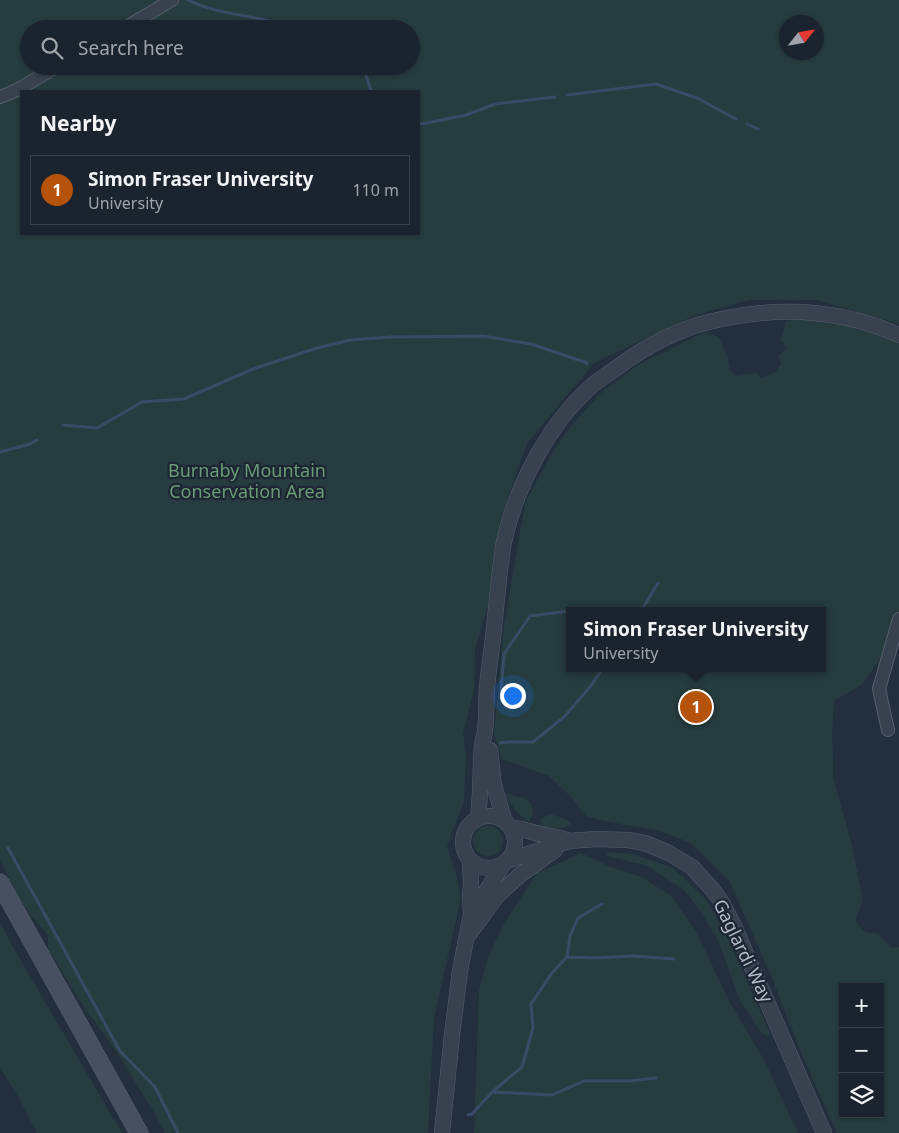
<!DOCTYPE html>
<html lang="en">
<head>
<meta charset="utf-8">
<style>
	:root { --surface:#1b232e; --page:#282f3a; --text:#f1f3f6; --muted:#a0a4aa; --line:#39404a; --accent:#b45309 }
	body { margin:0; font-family:"Noto Sans",sans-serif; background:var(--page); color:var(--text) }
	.controls { position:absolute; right:15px; bottom:15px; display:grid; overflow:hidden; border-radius:0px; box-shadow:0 1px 4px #0004 }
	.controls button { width:45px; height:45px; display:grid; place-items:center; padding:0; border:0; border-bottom:1px solid var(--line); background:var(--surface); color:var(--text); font:25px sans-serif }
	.compass { position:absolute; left:779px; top:15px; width:45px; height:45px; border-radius:50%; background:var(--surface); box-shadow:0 1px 4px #0004; rotate:59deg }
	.you { position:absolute; left:512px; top:695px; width:18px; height:18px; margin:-12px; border:4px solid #fff; border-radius:50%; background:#1a73e8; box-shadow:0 0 0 8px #1a73e833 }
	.badge { display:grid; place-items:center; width:32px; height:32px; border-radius:50%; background:var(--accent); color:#fff; font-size:16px; font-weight:700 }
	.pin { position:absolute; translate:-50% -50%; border:2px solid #fff; box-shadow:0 1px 5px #0006 }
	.popup { position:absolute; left:566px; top:607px; width:260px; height:65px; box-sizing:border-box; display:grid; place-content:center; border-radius:0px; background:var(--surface); filter:drop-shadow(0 1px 4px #0005); font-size:16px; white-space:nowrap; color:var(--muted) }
	.popup b { font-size:19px; color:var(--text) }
	.popup::after { content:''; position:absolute; left:50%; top:100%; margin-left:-10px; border:10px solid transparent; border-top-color:var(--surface) }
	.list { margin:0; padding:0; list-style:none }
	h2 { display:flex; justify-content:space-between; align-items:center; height:65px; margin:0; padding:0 20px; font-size:21px }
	h2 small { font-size:16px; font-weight:400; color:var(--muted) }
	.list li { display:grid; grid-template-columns:32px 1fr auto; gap:15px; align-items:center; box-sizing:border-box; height:70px; margin:0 10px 10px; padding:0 10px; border:1px solid var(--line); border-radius:0px }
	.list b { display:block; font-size:19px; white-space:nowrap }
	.list p { margin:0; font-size:16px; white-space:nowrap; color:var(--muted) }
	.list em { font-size:16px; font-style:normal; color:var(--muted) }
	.icon { flex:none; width:28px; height:28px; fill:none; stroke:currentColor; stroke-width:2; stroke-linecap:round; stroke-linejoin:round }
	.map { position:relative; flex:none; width:899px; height:1133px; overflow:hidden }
	.search { position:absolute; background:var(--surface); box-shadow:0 1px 4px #0004; left:20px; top:20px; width:400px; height:55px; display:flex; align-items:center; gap:12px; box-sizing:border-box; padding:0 18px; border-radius:28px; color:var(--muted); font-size:19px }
	.panel { position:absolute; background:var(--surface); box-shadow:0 1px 4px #0004; left:20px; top:90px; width:400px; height:145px; border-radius:0px }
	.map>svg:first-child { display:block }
</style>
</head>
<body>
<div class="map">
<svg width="899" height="1133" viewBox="0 0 899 1133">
	<rect width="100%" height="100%" fill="#242f3e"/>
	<!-- green -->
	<path fill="#263c3f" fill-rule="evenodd" d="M0 0H899V324L817 300H749L696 315 594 363 527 443 503 512 493 588 475 649 474 691 463 733 466 756 464 801 447 846 456 874 461 898 434 1018 428 1133H165L153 1111 116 1051 84 1007 48 949V935L21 903 0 860ZM786 22H816V52H786ZM29 29H411V66H29ZM21 91H419V234H21Z
		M817 318 865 329 899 343V625L893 641 862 684 834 701 832 735 833 755V776L852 846 863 900 855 921 865 932 879 934 891 948 899 947V1133H837L805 1062 772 978 730 882 691 843 660 831 599 820 586 816 572 798 549 776 502 759 494 734 504 626 525 503 551 455 570 427 601 393 639 364 705 332 719 337 728 358 730 370 736 376 755 373 762 378 776 372 781 364 779 356 787 348 781 340 786 321ZM570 611H822V668H570ZM843 987H880V1114H843Z
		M509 793 516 797H523L532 805 533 814 529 821C518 816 511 805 506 795Z
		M550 814 566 819 571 824C562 831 551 828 540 826L541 819Z
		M473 841a15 15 0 1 1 30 0a15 15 0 1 1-30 0Z
		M611 852 632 854 671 867 683 877 707 901 726 934 765 1022 770 1034 768 1037 761 1032 739 999 718 940 702 914 685 891 648 866 607 856V854Z
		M581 853 613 868 642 877 671 896 696 931 729 1001 764 1060 798 1133H474L479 991 487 960 503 925 537 873Z
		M0 923 14 949 122 1133H37L17 1095 0 1068Z"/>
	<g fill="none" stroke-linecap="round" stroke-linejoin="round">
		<!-- stream -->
		<path stroke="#394c67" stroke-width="3" d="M188 0C209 11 237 14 260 19 270 21 281 23 290 29
			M358 66 364 69 371 91
			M567 95 656 84 697 98 736 119
			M419 123 422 124 466 115 495 104 555 97
			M747 124 758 129
			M63 425 97 428 142 402 184 399 253 369 317 348 350 340 391 337 483 336 531 344 587 363
			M0 452 30 444 37 440
			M576 611H578
			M641 611 658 583
			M501 691 504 654 530 616 570 611
			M500 743 508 742H533L564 717 590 687 603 668
			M8 848 120 1051 155 1087 178 1133
			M567 957 596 958 633 956 674 959
			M492 1092 552 1095 584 1081H629L656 1078
			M468 1115 472 1114 492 1092 522 1067 533 1028 531 1004 552 973 567 957 570 936 578 918 602 904"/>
		<defs>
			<path id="minor" d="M123 29 172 0
				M0 97 17 90 58 66
				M888 730 879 689 899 619"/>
			<path id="tertiary" d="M490 750 494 785 504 819
				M463 842a26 26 0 1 1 52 0a26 26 0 1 1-52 0Z
				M478 817C481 793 480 770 482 746 482 741 485 736 485 730 487 716 486 701 487 687 489 667 492 648 494 628 496 608 498 589 500 569 502 560 502 550 504 542 516 485 551 420 595 383 602 378 608 374 615 369 643 348 675 330 709 322 773 306 838 308 899 335
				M512 828C520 828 525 830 532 832 545 836 557 836 569 841
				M509 860 569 841 597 839 628 840 645 843 669 853 692 867 712 889 721 901 734 926 824 1133
				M471 914 503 865
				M470 933 497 896 520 875 555 850
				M442 1133 452 1035 460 971 471 914 470 895 471 885 470 860"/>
			<path id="secondary" d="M0 883 139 1133"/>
		</defs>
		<!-- minor casing -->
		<use href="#minor" stroke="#565f6c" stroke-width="14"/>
		<!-- tertiary casing -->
		<use href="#tertiary" stroke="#565f6c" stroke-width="16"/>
		<!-- secondary casing -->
		<use href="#secondary" stroke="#565f6c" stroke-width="19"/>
		<!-- minor -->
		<use href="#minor" stroke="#38414e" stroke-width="12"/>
		<!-- tertiary -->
		<use href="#tertiary" stroke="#38414e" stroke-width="15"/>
		<!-- secondary -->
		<use href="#secondary" stroke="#465061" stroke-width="18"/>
	</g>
	<g text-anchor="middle" stroke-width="4.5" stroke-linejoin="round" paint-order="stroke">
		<!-- park labels -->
		<g font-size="18" fill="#6b9a76" stroke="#1d2633">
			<text x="247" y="477">Burnaby Mountain<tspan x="247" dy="21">Conservation Area</tspan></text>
		</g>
		<!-- street labels -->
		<g font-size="18" fill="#b4bcc9" stroke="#1d2633">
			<text transform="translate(743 951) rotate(64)" y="6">Gaglardi Way</text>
		</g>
	</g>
</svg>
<div class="controls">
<button>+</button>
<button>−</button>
<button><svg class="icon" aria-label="layers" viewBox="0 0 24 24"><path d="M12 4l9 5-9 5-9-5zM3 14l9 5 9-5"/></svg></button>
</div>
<svg class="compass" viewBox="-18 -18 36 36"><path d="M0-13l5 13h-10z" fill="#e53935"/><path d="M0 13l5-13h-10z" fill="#a0a4aa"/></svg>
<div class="you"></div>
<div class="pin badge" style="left:696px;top:707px">1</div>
<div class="popup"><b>Simon Fraser University</b>University</div>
<div class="search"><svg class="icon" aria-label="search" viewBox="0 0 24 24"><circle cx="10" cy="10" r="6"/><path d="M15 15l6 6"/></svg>Search here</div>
<section class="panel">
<h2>Nearby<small></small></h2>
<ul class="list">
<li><span class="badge">1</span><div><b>Simon Fraser University</b><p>University</p></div><em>110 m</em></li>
</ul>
</section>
</div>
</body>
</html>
